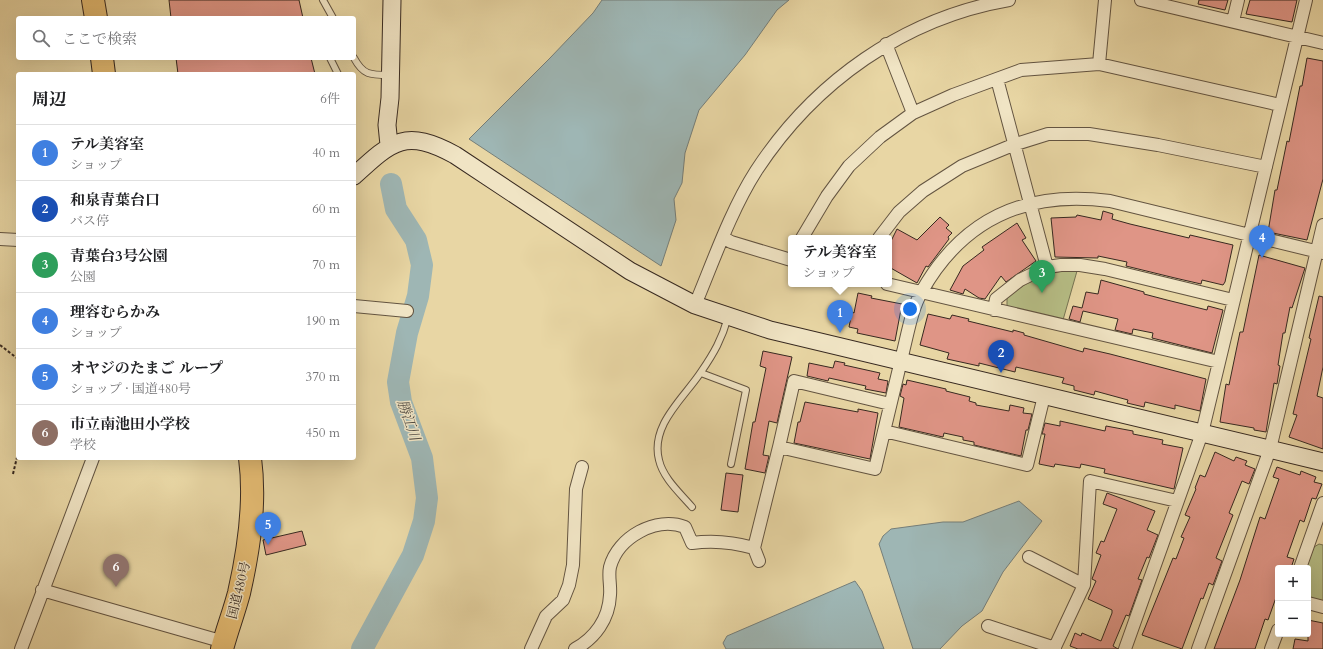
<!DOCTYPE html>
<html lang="ja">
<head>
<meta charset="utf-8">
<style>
	:root { --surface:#fff; --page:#f2f2f2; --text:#202124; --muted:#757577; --line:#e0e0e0; --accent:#111827 }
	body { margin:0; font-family:Cardo,"Noto Serif JP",serif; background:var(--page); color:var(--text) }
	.controls { position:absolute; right:12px; bottom:12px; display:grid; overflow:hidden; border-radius:4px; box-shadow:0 4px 16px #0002 }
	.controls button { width:36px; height:36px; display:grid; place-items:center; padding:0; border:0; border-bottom:1px solid var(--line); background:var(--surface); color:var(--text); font:20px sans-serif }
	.you { position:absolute; left:910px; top:309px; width:14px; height:14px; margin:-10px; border:3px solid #fff; border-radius:50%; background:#1a73e8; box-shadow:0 0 0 6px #1a73e833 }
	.badge { display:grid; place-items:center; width:26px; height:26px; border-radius:50%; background:var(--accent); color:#fff; font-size:13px; font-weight:700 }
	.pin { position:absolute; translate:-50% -33px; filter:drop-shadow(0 1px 2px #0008) }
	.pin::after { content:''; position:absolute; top:21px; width:14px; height:12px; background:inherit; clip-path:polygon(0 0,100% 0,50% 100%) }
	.popup { position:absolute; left:788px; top:235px; width:104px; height:52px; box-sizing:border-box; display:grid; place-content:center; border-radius:4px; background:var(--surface); filter:drop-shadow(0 1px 3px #0005); font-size:13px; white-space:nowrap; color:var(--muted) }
	.popup b { font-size:15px; color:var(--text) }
	.popup::after { content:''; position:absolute; left:50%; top:100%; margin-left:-8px; border:8px solid transparent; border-top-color:var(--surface) }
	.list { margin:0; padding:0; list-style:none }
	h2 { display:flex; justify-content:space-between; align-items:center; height:52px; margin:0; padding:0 16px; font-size:17px }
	h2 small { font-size:13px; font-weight:400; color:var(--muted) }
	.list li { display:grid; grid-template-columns:26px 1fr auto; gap:12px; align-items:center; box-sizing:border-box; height:56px; padding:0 16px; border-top:1px solid var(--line) }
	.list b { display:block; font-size:15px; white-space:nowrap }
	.list p { margin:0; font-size:13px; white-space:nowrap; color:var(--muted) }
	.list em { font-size:13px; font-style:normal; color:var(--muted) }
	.icon { flex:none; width:22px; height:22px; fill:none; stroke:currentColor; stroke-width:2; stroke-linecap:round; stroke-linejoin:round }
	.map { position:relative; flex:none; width:1323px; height:649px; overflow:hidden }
	.search { position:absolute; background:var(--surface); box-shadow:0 4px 16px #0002; left:16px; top:16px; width:340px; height:44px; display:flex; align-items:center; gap:10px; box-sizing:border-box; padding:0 14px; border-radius:4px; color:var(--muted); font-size:15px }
	.panel { position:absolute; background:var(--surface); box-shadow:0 4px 16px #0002; left:16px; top:72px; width:340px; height:388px; border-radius:4px }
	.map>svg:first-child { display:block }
</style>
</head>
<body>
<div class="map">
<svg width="1323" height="649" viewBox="0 0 1323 649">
	<rect width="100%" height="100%" fill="#e8d6a4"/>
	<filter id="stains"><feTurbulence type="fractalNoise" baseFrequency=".005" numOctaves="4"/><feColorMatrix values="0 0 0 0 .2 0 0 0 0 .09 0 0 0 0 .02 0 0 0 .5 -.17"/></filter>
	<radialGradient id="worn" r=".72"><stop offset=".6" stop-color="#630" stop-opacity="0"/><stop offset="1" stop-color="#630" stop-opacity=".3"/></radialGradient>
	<!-- green -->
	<path fill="#b6bd85" stroke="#767352" d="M1062 271H1077L1063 320 1007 307V298C1023 283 1040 276 1062 271Z
		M1319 544 1323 545V602L1308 598V568H1306L1314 547Z"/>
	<!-- water -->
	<path fill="#9eb6b4" stroke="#757e79" d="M602 0H789L777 10 745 55 699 110 685 153 682 183 674 199 676 220 661 266 469 139 550 58 593 13Z
		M1019 501 1042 521 1003 572 982 611 962 626 940 649H913L879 544 883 536 891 529 943 522H963Z
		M855 581 862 591 884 649H726L723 643 727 636Z"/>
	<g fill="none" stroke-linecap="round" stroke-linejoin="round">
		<!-- river -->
		<path stroke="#9eb6b4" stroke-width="22" d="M362 649 413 555 424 521 427 498 422 458 401 402 398 382 407 333 418 296 422 265 416 240 396 209 391 184"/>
	</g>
	<!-- building -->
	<path fill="#df9586" stroke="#372920" d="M169 0H299L303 18H171Z
		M1199 0H1228L1225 10 1198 4Z
		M1250 0H1297L1292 22 1246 14Z
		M176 58H311L315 74H178Z
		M1307 58 1323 61V179L1307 240 1268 232 1275 190H1277L1287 141 1289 142 1300 86H1302Z
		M1103 211 1113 214 1112 219 1130 224 1189 238 1190 235 1233 245 1225 282 1223 285 1202 280 1201 284 1175 278 1126 266 1127 262 1098 256V258L1055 257 1051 218 1076 217 1077 215 1101 220Z
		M940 217 949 225 946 228 952 233 948 237 949 239 928 267 926 266 917 283 889 267V245L897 229 917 240Z
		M1017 223 1026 238 1022 240 1036 261 1006 282 1001 276 985 299 979 298 965 289 963 294 950 290 963 266 984 250 982 247Z
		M1259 255 1305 268 1292 308 1290 307 1285 333H1283L1278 365 1280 366 1277 384 1274 383 1266 432 1254 430V428L1220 422 1226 384 1229 385 1240 332H1243Z
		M1101 280 1144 292V294L1167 300 1207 310 1208 306 1223 310 1212 353 1152 338 1153 333 1133 329 1132 334 1115 330 1118 319 1083 311 1080 322 1069 319 1073 306 1082 308 1086 292 1098 294Z
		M858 293 872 296 871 298 902 304 895 341 857 333 858 329 849 327 852 312 854 313Z
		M1319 296 1323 297V367L1317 396 1323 398V449L1289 437 1297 415 1293 414 1311 339 1309 338Z
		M928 314 950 319 952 315 969 319 968 321 1013 332V330L1024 333V335L1083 352 1084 348 1110 354 1206 379 1200 411 1175 405V409L1145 402 1144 407 1127 403 1128 400 1095 391 1094 395 1074 390V386L1062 383 1064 378 1016 367 1015 372 979 363V366L947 359 949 353 920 345Z
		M763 351 792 357 777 423 769 421 763 455 769 456 765 473 745 469 753 422H755L766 368 760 366Z
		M835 361 845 363 844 365 880 373 878 379 888 381 886 393 865 389 866 386 829 378 828 381 807 376 809 363 833 368Z
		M907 380 946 389V391L970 397 969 401 976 403V405L1009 411 1010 405 1024 408 1023 413 1032 414 1028 430H1026L1021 456 974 445V442L963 440V437L944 433 943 437 899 427 904 398 900 396 903 384 906 385Z
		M805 402 858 412V409L878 413 870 459 794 443 798 422H800Z
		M1060 421 1105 431 1106 426 1133 431V434L1163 440 1162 444 1183 448 1174 489 1104 473 1105 469 1081 464 1080 468 1055 464 1054 467 1039 464 1045 434H1042L1045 423 1060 426Z
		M1215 452 1234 461 1236 457 1247 461 1245 465 1255 469 1249 484 1242 481 1229 513 1233 515 1216 558 1222 561 1213 585 1209 583 1203 599 1201 598 1182 649 1142 635 1173 558 1176 559 1184 538 1181 537 1190 517 1185 515 1196 489 1195 488 1200 475 1205 477Z
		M1277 467 1300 475 1301 471 1316 477 1314 482 1322 484 1316 499 1312 498 1304 522 1300 520 1287 557 1294 559 1291 568H1278V592L1268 620 1265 619 1255 649H1214L1240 580 1260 517 1265 519 1279 479 1273 477Z
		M726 473 743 475 738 512 721 510Z
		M1107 493 1155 511 1147 530 1158 535 1149 558 1147 557 1138 579 1142 580 1129 616 1126 615 1113 646 1118 649H1078L1070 646 1075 633 1081 636 1082 633 1101 641 1112 613V610L1088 599 1096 581 1092 579 1101 555 1096 553 1101 541 1104 542 1117 509 1103 504Z
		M302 531 306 545 266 555 263 540Z
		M1308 620 1323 623V649H1293L1295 639 1308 641Z"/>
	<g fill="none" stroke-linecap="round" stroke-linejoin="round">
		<defs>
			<path id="lane" d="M323 0 333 18
				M330 58 338 74
				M354 58C363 75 370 75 389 75
				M701 373 746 390 731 464
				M692 507C680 493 663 478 659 460 650 425 684 398 701 372 714 353 722 339 728 317"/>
			<path id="street" d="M1141 0 1323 43
				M1233 21 1238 0
				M886 44 913 113
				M1099 64 1105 0
				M997 79 1047 267
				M724 238 731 242 791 260
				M802 238 827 196 849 166 880 137 913 113 953 95 1021 70 1099 64 1280 105
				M879 238 899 212 923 191 962 166 1013 145 1048 134H1089L1158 145 1266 167
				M0 239 18 240
				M887 284 1219 362
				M695 305C713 262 731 210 756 171 814 82 904 18 1009 0
				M354 306 407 311
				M994 310 996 299 1020 280 1047 267 1061 265H1080L1105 269 1233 300
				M890 404 794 381 779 447 875 469C884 430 894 391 903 352 908 332 912 308 922 291 964 217 1028 190 1110 201L1323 253
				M884 431 1027 465 1044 396
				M1029 557 1084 585
				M759 561 754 548 779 447
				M1300 568 1323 503
				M42 590 224 642 226 645
				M1308 603 1323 607
				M988 626 1055 648
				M21 649 93 458
				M531 649 546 616 563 600 569 585 573 565 576 489 582 467
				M575 649C595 638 609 619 610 595 611 586 608 576 610 567 618 537 656 516 685 527L692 543C714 540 733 542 754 548
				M1054 649 1084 585 1090 481 1177 501
				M1125 649 1202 433 1306 0
				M1198 649 1270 449 1323 225
				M1271 649 1278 630"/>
			<path id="secondary" d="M389 145 387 125 390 98 392 0
				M354 176C392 141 405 128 455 155L630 271 695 305 770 330 1323 462"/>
			<path id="highway" d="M93 0 96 18
				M102 58 104 74
				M222 649C227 630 234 612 239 593 249 549 256 503 250 458"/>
		</defs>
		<!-- lane casing -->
		<use href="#lane" stroke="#635441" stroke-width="8"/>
		<!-- street casing -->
		<use href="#street" stroke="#635441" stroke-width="14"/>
		<!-- secondary casing -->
		<use href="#secondary" stroke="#372920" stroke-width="19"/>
		<!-- highway casing -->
		<use href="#highway" stroke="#372920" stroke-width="24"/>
		<!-- path -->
		<path stroke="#372920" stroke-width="2" stroke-dasharray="3 2" stroke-linecap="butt" d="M0 345 18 359
			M13 474 18 453"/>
		<!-- lane -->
		<use href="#lane" stroke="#f0e4c4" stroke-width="6"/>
		<!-- street -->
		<use href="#street" stroke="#f0e4c4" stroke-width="12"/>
		<!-- secondary -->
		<use href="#secondary" stroke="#f0e4c4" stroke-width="17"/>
		<!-- highway -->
		<use href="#highway" stroke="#e4bb72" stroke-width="22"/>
	</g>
	<g text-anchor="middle" stroke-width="3" stroke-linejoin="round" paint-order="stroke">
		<!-- street labels -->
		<g font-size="13" fill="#372920" stroke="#f0e4c4">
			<text transform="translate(238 590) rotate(-76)" y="5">国道480号</text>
		</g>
		<!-- water labels -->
		<g font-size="14" font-style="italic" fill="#514c45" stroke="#f0e4c4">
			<text transform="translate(409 420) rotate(71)" y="5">勝江川</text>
		</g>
	</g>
	<rect width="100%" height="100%" filter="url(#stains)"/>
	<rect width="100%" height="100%" fill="url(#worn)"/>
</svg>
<div class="controls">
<button>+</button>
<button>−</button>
</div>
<div class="you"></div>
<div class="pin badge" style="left:840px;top:333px;background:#3f7fe0">1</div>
<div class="popup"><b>テル美容室</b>ショップ</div>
<div class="pin badge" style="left:1001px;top:373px;background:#1a4fb4">2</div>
<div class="pin badge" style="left:1042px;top:293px;background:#2e9e5b">3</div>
<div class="pin badge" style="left:1262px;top:258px;background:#3f7fe0">4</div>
<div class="pin badge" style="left:268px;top:545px;background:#3f7fe0">5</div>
<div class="pin badge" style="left:116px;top:587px;background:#8d6e63">6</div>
<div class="search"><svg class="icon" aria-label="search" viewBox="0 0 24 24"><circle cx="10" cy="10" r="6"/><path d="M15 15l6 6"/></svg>ここで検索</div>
<section class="panel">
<h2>周辺<small>6件</small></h2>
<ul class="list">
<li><span class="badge" style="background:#3f7fe0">1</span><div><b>テル美容室</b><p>ショップ</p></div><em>40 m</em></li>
<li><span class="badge" style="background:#1a4fb4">2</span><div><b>和泉青葉台口</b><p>バス停</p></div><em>60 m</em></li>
<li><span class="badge" style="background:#2e9e5b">3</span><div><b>青葉台3号公園</b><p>公園</p></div><em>70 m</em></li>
<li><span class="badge" style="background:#3f7fe0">4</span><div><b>理容むらかみ</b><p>ショップ</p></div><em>190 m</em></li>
<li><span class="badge" style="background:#3f7fe0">5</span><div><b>オヤジのたまご ループ</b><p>ショップ · 国道480号</p></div><em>370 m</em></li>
<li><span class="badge" style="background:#8d6e63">6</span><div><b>市立南池田小学校</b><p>学校</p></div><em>450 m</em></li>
</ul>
</section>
</div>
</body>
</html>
